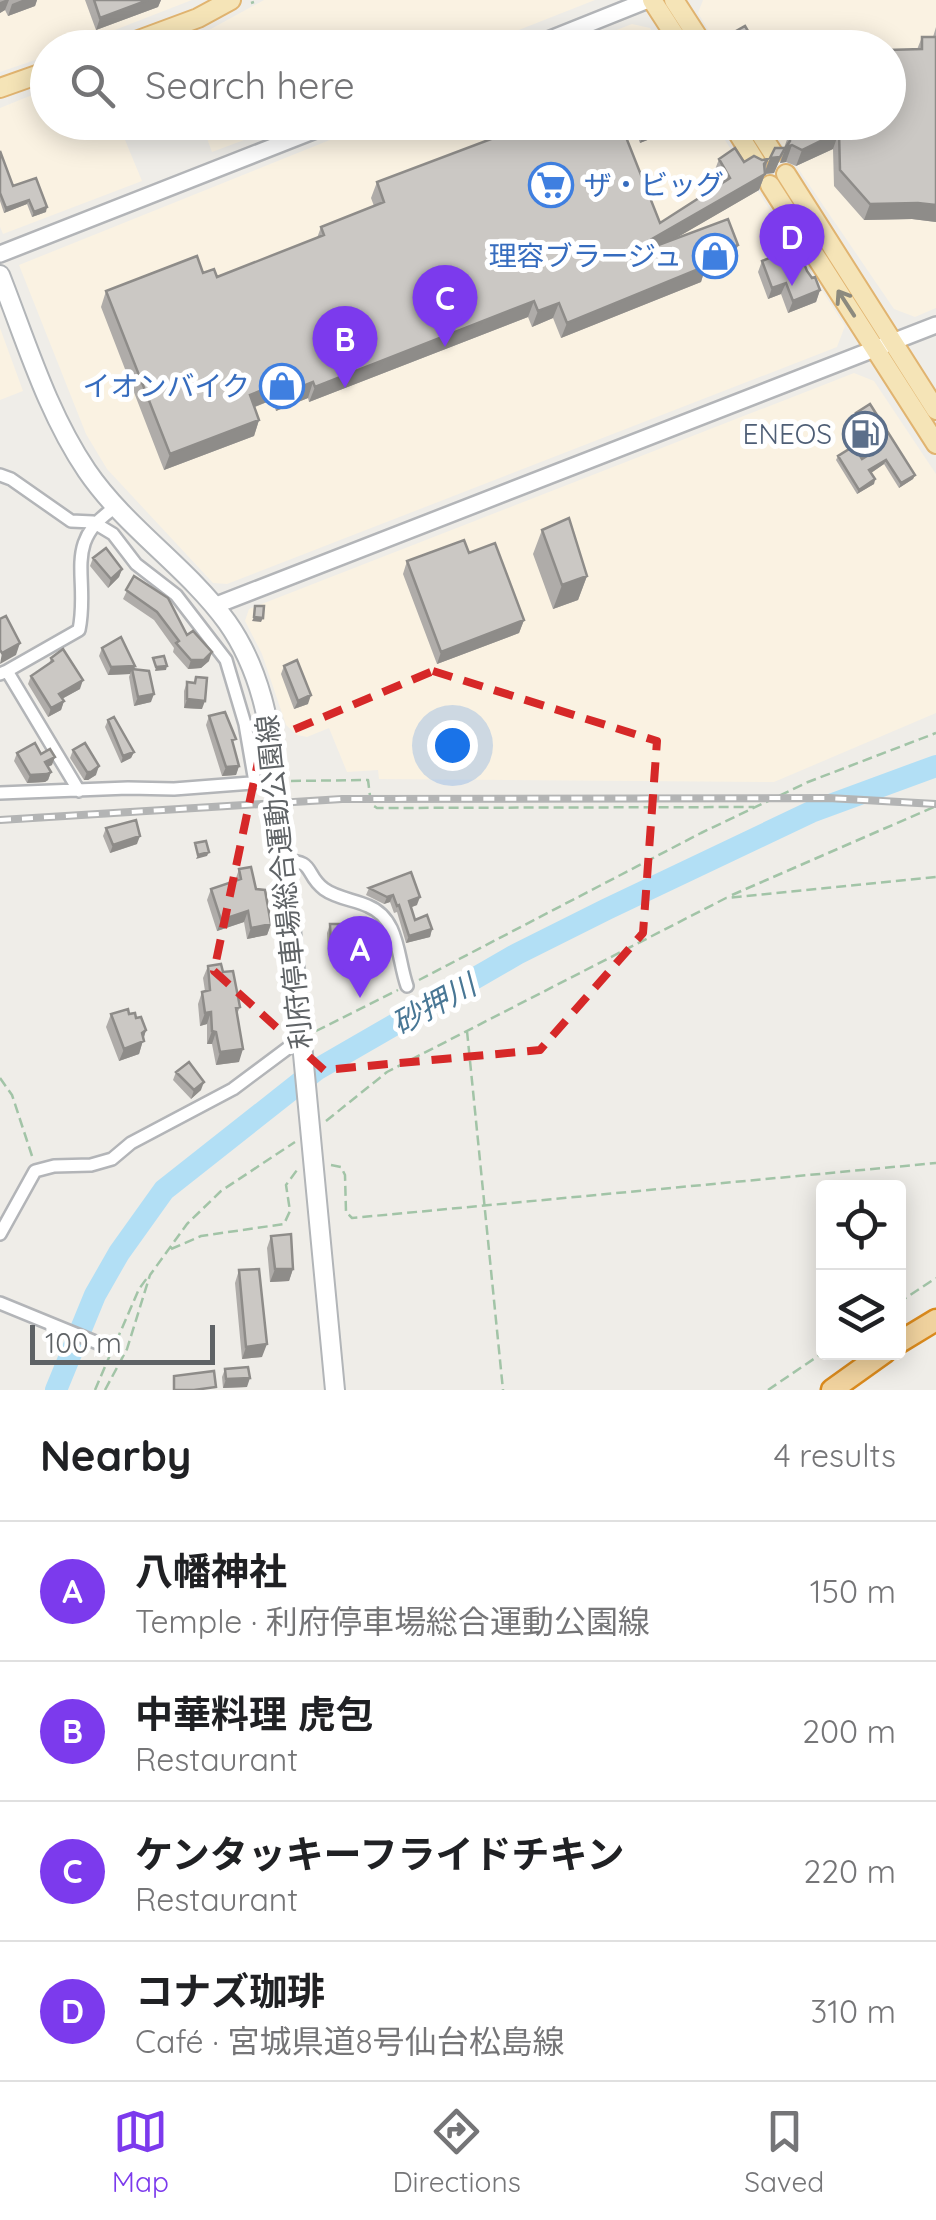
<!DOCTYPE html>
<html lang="en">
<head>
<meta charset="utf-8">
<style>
	:root { --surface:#fff; --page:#f2f2f2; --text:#202124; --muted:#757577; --line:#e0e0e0; --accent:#7c3aed }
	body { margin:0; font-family:Quicksand,"Noto Sans JP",sans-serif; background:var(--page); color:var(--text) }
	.controls { position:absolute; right:30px; bottom:30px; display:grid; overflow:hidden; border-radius:10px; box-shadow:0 5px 25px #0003 }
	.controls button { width:90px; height:90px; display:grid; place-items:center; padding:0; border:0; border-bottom:2px solid var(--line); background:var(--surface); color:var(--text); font:50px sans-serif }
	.scale { position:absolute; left:30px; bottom:25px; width:185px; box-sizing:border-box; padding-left:10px; border:5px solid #5f6366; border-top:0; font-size:28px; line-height:35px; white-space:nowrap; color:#5f6366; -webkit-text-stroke:8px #fff; paint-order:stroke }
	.you { position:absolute; left:452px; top:745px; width:35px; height:35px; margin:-25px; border:8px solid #fff; border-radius:50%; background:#1a73e8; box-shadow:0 0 0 15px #1a73e833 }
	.badge { display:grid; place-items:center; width:65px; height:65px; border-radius:50%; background:var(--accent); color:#fff; font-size:32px; font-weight:700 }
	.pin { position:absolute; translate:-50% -82px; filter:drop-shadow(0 2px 5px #0008) }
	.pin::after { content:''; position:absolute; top:52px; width:35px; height:30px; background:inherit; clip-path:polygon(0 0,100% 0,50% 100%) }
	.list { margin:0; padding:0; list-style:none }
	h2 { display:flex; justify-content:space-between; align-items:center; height:130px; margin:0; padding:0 40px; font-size:42px }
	h2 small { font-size:32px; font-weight:400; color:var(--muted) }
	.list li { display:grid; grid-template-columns:65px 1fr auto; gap:30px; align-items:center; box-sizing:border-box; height:140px; padding:0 40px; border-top:2px solid var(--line) }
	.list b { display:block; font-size:38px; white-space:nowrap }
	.list p { margin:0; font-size:32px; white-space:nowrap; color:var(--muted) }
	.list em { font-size:32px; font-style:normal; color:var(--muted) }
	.icon { flex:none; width:55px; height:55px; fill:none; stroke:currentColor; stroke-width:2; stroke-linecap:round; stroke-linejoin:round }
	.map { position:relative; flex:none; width:936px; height:1390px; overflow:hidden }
	.search { position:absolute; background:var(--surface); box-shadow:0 5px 25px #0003; left:30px; right:30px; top:30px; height:110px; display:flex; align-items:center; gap:25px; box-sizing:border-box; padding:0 35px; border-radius:55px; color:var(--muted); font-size:38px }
	.sheet { height:690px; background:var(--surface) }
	nav { display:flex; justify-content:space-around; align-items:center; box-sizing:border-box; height:140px; border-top:2px solid var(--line); background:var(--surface); font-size:28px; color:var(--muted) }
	nav a { display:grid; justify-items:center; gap:5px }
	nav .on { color:var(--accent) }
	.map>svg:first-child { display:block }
</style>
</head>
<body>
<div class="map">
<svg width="936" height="1390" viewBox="0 0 936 1390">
	<rect width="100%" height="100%" fill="#efede8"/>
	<!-- commercial -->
	<path fill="#faf2e2" d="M0 0H192L71 47 48 48 47 56 0 72Z
		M264 0H595L476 47 176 48Z
		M703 0H936V308L915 317 894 309 767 123 888 122V48L719 47 698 13Z
		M632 24 650 28 662 47 570 48Z
		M47 89 48 122 118 123 142 181 3 234 0 227V108Z
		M201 122 289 123 212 152Z
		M372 123H714L845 326 837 347 227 584 213 583 107 469 86 434 19 265Z
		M0 328 23 391 0 400Z
		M854 373 874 381 936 474V713L774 782 379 779 378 770 347 772 329 728 307 737 297 735 286 725 262 654 245 621 249 609Z"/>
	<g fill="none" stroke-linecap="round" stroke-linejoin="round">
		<!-- river -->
		<path stroke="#b2dff5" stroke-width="22" d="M56 1390 95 1295 119 1253 164 1190 316 1070 517 954 607 909 811 812 936 766"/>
		<defs>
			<path id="minor" d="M0 475 11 479 71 521 93 522 113 534 136 564 176 595 226 660 245 724 255 782
				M7 671 79 630C90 577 61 542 116 507
				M0 674 7 671 79 791
				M0 793 128 788 174 789 277 781
				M283 861C316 860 304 874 324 889 336 898 355 900 368 906 400 919 397 958 407 986
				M0 1234 35 1171 54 1166 91 1165 112 1159 131 1143 233 1089 300 1039
				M0 1303 105 1346"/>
			<path id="tertiary" d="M528 48 648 0
				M0 254 336 122
				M214 606 936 325"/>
			<path id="secondary" d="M0 275C26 341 47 412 87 471 126 528 187 567 227 622 261 670 270 725 277 781L335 1390"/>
			<path id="primary" d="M652 0 683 48
				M674 0 705 48
				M117 48 198 18 231 0
				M0 88 48 71
				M731 122 757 164
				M753 122 773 153
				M786 174 936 410
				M770 185 936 444"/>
			<path id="motorway" d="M898 1343 936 1320
				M832 1390 885 1352"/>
		</defs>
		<!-- minor casing -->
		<use href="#minor" stroke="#b3b5b8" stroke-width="16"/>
		<!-- tertiary casing -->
		<use href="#tertiary" stroke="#b3b5b8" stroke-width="20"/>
		<!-- secondary casing -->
		<use href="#secondary" stroke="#b2b5b8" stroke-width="22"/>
		<!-- primary casing -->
		<use href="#primary" stroke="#e1b470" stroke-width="22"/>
		<!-- motorway casing -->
		<use href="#motorway" stroke="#da8a1d" stroke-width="25"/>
		<!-- path -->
		<path stroke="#a2c4a7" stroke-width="2.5" stroke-dasharray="10 5" stroke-linecap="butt" d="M251 3 254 2
			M291 781 368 780 371 804 377 808 754 807
			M732 895 936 806
			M419 980 701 833 808 782 936 733
			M316 1031 398 990
			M467 1031 503 1390
			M0 1078 12 1095 33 1159
			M326 1121 387 1072 726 898 936 877
			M331 1165 341 1167 345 1175 346 1212 352 1218 936 1163
			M171 1249 201 1236 284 1224 290 1211 286 1185 297 1170
			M898 1303 936 1278
			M116 1342 139 1289 147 1278
			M95 1390 110 1355
			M105 1390 127 1349 150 1275 187 1224 221 1191 295 1142
			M768 1390 824 1352"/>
		<!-- minor -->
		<use href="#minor" stroke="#fff" stroke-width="11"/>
		<!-- tertiary -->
		<use href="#tertiary" stroke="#fff" stroke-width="15"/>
		<!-- secondary -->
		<use href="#secondary" stroke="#fff" stroke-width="18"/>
		<!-- primary -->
		<use href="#primary" stroke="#f5e4b7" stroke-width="18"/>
		<!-- motorway -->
		<use href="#motorway" stroke="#f0d29e" stroke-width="20"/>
		<defs>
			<path id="rail" d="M0 820 342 799 828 798 936 804"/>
		</defs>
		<!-- rail casing -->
		<use href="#rail" stroke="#b3b4b4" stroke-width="8"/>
		<!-- rail -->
		<use href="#rail" stroke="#fff" stroke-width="4" stroke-dasharray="11" stroke-linecap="butt"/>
	</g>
	<!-- wall -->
	<path fill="#afaca9" d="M0 0H37L35 6 8 16 5 10 0 13Z
		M85 0H161L158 7 96 30Z
		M936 27V222L912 219 864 220 834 186 833 149 796 166 786 162 780 163 784 149 774 173 765 174 759 190 674 239 738 245 732 261 704 272 701 282 561 338 553 318 532 327 528 317 309 402 308 398 276 411 272 400 255 407 259 420 254 436 164 470 101 307 106 291 203 273 217 277 317 238 321 227 374 206 371 198 377 182 660 223 719 185 713 175 719 159 744 162 768 159 765 173 770 158 784 148 790 131 888 122 922 37H933Z
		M632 122H683L682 126 640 143Z
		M0 151 13 186 46 212 32 217 27 204 4 213 0 201Z
		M762 261 807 271 820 290 816 302 788 313 781 294 768 299 758 272Z
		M856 413 915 475 913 479 899 488 884 464 871 473 875 479 874 484 857 494 836 460 838 456 862 459 875 451 855 417Z
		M542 530 587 576 578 600 553 609 533 554Z
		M469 553 524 620 519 633 437 664 403 574 407 561Z
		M93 558 122 569 119 577 108 588 90 566Z
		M134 576 209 661 201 668 188 669 173 652 174 648 154 620 123 599Z
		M102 648 135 666 134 669 151 702 134 706 129 677 130 674 108 675 99 656Z
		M51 658 80 689 62 699 64 701 61 710 48 717 28 684 31 676 49 664Z
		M284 666 308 704 294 709 281 674Z
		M196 677 202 709 184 708V691L187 682 194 683Z
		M209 716 233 746 239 766 236 775 222 776 206 725Z
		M108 720 134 752 131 758 121 763 105 727Z
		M73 750 96 775 88 780H84L70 758Z
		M17 753 41 754 52 765 48 767 51 772 48 780 45 782 27 783 14 761Z
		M106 828 137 844 110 853 103 836Z
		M239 869 256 889 271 924 267 935 247 939 244 922 217 931 207 900 211 889 235 881Z
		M411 872 417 905 411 907 415 920 432 929 430 937 406 943 397 912 394 913 390 902 384 904 366 895 369 888Z
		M330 924 345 946 342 954 328 955 327 933Z
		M208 966 223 972 240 1007 237 1014 239 1062 216 1065 212 1044H207V1024L200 1026 198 1004 202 992 205 991 203 978Z
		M111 1014H129L136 1018 146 1030 139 1054 119 1061 106 1027Z
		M176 1072 201 1090 191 1099 173 1080Z
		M271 1236 293 1269 289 1281 270 1282 267 1248Z
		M239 1270 262 1357 242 1359 235 1283Z
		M225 1369 247 1387 223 1388 222 1377Z"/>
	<!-- shaded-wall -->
	<path fill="#8e8c89" d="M5 0H9L5 10 0 13V2Z
		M22 0H37L35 6 8 16 12 4Z
		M148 0H161L158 7 96 30 100 18Z
		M215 122H225L206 130 207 126Z
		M664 122H683L682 126 640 143 644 130Z
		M839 132 833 149 796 166 802 150Z
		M792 145 786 162 780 163 786 147Z
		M785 148 774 173 764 174 770 158Z
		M768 159 762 176 765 174 759 190 647 255 652 239 764 164Z
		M29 200 27 204 4 213 6 208Z
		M918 203 936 205V222L912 219 864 220 870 204Z
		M47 207 46 212 32 217 34 212Z
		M738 245 732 261 704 272 701 282 561 338 567 323 703 258Z
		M786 283 781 294 768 299 772 288Z
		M820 290 816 302 788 313 793 301Z
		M534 301 528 317 309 402 315 387Z
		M559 303 553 318 532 327 538 311Z
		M313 382 308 398 276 411 281 395Z
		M277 384 272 400 244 411 250 395Z
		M259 420 254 436 164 470 170 454Z
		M886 460 884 464 868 475 869 470Z
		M915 475 913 479 899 488 901 483Z
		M875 479 874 484 857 494 859 490Z
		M122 569 119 577 108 588 111 579Z
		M587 576 578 600 553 609 562 585Z
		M254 617 263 618 261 622 252 621Z
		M524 620 519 633 437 664 441 652Z
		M20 643 16 655 0 664 2 653Z
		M212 652 209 661 201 668 188 669 191 660Z
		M135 666 133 674 132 669 130 674 108 675 111 667Z
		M167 666 166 670 155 671 156 667Z
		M83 680 80 689 56 702 59 694Z
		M154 694 151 702 134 706 138 697Z
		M311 695 308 704 294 709 298 701Z
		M187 699 205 701 202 709 184 708Z
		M64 701 61 710 48 717 51 708Z
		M134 752 131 758 121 763 123 756Z
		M55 757 52 765 42 769 45 762Z
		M99 766 96 775 88 780H84L87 772Z
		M239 766 236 775 222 776 226 767Z
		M51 772 48 780 45 782 27 783 30 775Z
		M140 836 137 844 110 853 113 845Z
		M209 852 207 856 196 859 198 855Z
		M393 895 390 902 384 904 387 897Z
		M420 897 417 905 407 909 409 901Z
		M248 911 244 922 217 931 221 920Z
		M271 924 267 935 247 939 251 928Z
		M432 929 430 937 406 943 409 936Z
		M331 946H345L342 954 328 955Z
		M211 1012 207 1024 200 1026 205 1013Z
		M146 1030 139 1054 119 1061 124 1049Z
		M212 1031 216 1032 212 1044H207Z
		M243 1049 239 1062 216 1065 220 1052Z
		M204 1082 201 1090 191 1099 194 1090Z
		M275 1269H293L289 1281 270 1282Z
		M267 1344 262 1357 242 1359 246 1347Z
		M250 1378 247 1387 223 1388 226 1379Z"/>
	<!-- building -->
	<path fill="#cbc8c4" stroke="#8e8c89" stroke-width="2.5" d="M94 0H148L100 18Z
		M745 26 758 48H727L722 39Z
		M922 37H936V205L918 203 870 204 840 170 839 132 802 150 792 145 786 147 790 141V131L808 122H888V50L922 49Z
		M230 40 233 48H211Z
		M659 42 661 48H644Z
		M536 122H620L660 223 730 178 719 159 735 148 744 162 754 156 762 160 768 159 764 164 765 174 652 239 656 246 728 219 738 245 703 258 706 266 567 323 559 303 538 311 534 301 315 387 313 382 281 395 277 384 250 395 259 420 170 454 106 291 197 256 203 273 214 269 217 277 324 235 321 227 384 202 377 182Z
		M641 122H664L644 130Z
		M775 148H785L780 157 770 158Z
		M0 151 13 186 36 178 47 207 34 212 29 200 6 208 0 193Z
		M797 246 807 271 812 278 815 277 820 290 793 301 786 283 772 288 762 261Z
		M870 404 915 475 901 483 886 460 869 470 875 479 859 490 838 456 854 446 862 459 878 449 856 413Z
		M569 518 587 576 562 585 542 530Z
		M464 540 469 553 495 543 524 620 441 652 407 561Z
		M106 548 122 569 111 579 93 558Z
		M134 576 168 598 187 635 193 631 212 652 204 660H191L176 643 179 641 157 612 126 590Z
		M255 606H264L263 618 254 617Z
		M6 616 20 643 2 653 0 650V619Z
		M121 637 135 666 111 667 102 648Z
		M63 649 83 680 59 694 64 701 51 708 31 676 53 661 51 658Z
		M164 656 167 666 156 667 153 658Z
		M297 660 311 695 298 701 284 666Z
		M132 669 149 671 154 694 138 697Z
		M196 677 207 678 205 701 187 699V682L195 683Z
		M225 712 236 739 232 740 239 766 226 767 209 716Z
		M114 717 134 752 123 756 108 720Z
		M35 743 41 754 50 749 55 757 45 762 51 772 47 774 30 775 17 753Z
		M85 743 99 766 91 772H87L73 750Z
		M136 820 140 836 113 845 106 828Z
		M206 841 209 852 198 855 195 843Z
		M251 867 256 889 265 890 271 924 251 928 248 911 221 920 211 889 241 879 239 869Z
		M411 872 420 897 409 901 415 920 427 915 432 929 409 936 399 905 397 906 393 895 387 897 369 888Z
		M330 924H344L345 946H331Z
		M221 964 223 972 233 971 240 1007 236 1008 243 1049 220 1052 216 1032 212 1031 211 1012 205 1013 202 992 210 990 208 966Z
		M128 1009 129 1014 135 1013 136 1018 141 1017 146 1030 142 1033 144 1041 124 1049 111 1014Z
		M189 1062 204 1082 194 1090 176 1072Z
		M291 1234 293 1269H275L271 1236Z
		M259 1269 267 1344 246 1347 239 1270Z
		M248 1367 250 1378 226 1379 225 1369Z
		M214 1371 216 1387 194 1390H174V1376Z"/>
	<!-- one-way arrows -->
	<defs><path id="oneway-shaft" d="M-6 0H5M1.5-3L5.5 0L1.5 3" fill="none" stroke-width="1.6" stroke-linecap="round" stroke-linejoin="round" transform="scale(2.5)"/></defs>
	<use stroke="#8c8a7e" href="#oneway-shaft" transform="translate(846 303) rotate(-123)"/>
	<!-- marked area -->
	<path fill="none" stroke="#d62828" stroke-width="8" stroke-dasharray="20 12" stroke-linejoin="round" d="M433 671 657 741 643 933 540 1050 324 1070 214 971 262 743Z"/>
	<!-- icons -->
	<defs>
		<symbol id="supermarket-ring" viewBox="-11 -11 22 22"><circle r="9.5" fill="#fff" stroke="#3f7fe0" stroke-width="1.5"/><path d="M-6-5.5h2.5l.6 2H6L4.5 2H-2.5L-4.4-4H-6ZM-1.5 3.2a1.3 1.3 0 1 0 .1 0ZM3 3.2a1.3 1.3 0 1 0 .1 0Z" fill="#3f7fe0"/></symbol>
		<symbol id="shop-ring" viewBox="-11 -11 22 22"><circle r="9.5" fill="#fff" stroke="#3f7fe0" stroke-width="1.5"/><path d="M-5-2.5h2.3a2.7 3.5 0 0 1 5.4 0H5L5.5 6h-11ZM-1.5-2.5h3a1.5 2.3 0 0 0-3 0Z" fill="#3f7fe0"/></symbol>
		<symbol id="fuel-ring" viewBox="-11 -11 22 22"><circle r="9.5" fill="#fff" stroke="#5c6f8a" stroke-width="1.5"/><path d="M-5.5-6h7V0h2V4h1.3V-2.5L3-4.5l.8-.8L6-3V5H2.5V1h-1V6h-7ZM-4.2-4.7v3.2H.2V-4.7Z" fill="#5c6f8a"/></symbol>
	</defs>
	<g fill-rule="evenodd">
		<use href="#supermarket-ring" x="526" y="160" width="50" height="50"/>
		<use href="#shop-ring" x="690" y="231" width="50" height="50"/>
		<use href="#shop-ring" x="257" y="361" width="50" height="50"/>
		<use href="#fuel-ring" x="840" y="409" width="50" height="50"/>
	</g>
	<g text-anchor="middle" stroke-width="10" stroke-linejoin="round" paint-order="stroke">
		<!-- shop labels -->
		<g font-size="28" fill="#366cbe" stroke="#fff" text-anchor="end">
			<text x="584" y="195" text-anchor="start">ザ・ビッグ</text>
			<text x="682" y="266">理容ブラージュ</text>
			<text x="250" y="396">イオンバイク</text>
		</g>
		<!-- service labels -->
		<g font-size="28" fill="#4e5e75" stroke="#fff" text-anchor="end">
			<text x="832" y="444">ENEOS</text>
		</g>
		<!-- street labels -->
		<g font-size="28" fill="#5f6366" stroke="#fff">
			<text transform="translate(284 882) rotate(-96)" y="10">利府停車場総合運動公園線</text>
		</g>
		<!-- water labels -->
		<g font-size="30" font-style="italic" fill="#497795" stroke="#fff">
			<text transform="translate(434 1005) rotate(-29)" y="10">砂押川</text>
		</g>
	</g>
</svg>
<div class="controls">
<button><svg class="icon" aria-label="locate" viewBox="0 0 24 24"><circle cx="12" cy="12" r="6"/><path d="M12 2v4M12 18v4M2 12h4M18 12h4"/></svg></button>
<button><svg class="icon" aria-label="layers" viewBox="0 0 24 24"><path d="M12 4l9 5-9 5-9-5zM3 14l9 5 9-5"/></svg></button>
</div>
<div class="scale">100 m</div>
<div class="you"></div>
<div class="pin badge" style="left:360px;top:998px">A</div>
<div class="pin badge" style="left:345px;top:388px">B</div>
<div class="pin badge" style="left:445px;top:347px">C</div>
<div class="pin badge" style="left:792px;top:286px">D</div>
<div class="search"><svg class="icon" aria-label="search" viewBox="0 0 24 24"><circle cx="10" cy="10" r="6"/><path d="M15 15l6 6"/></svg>Search here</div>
</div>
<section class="sheet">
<h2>Nearby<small>4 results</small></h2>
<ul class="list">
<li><span class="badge">A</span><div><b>八幡神社</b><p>Temple · 利府停車場総合運動公園線</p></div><em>150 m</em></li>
<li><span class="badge">B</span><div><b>中華料理 虎包</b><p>Restaurant</p></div><em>200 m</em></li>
<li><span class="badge">C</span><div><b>ケンタッキーフライドチキン</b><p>Restaurant</p></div><em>220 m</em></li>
<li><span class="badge">D</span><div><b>コナズ珈琲</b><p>Café · 宮城県道8号仙台松島線</p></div><em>310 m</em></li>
</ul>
</section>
<nav>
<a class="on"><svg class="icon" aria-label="map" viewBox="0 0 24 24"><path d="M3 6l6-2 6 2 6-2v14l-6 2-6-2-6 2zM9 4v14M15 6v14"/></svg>Map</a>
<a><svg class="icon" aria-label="directions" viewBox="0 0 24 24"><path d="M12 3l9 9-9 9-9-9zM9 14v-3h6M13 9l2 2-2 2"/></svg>Directions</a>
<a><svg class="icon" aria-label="saved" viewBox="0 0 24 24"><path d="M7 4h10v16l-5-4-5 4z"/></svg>Saved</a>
</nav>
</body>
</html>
